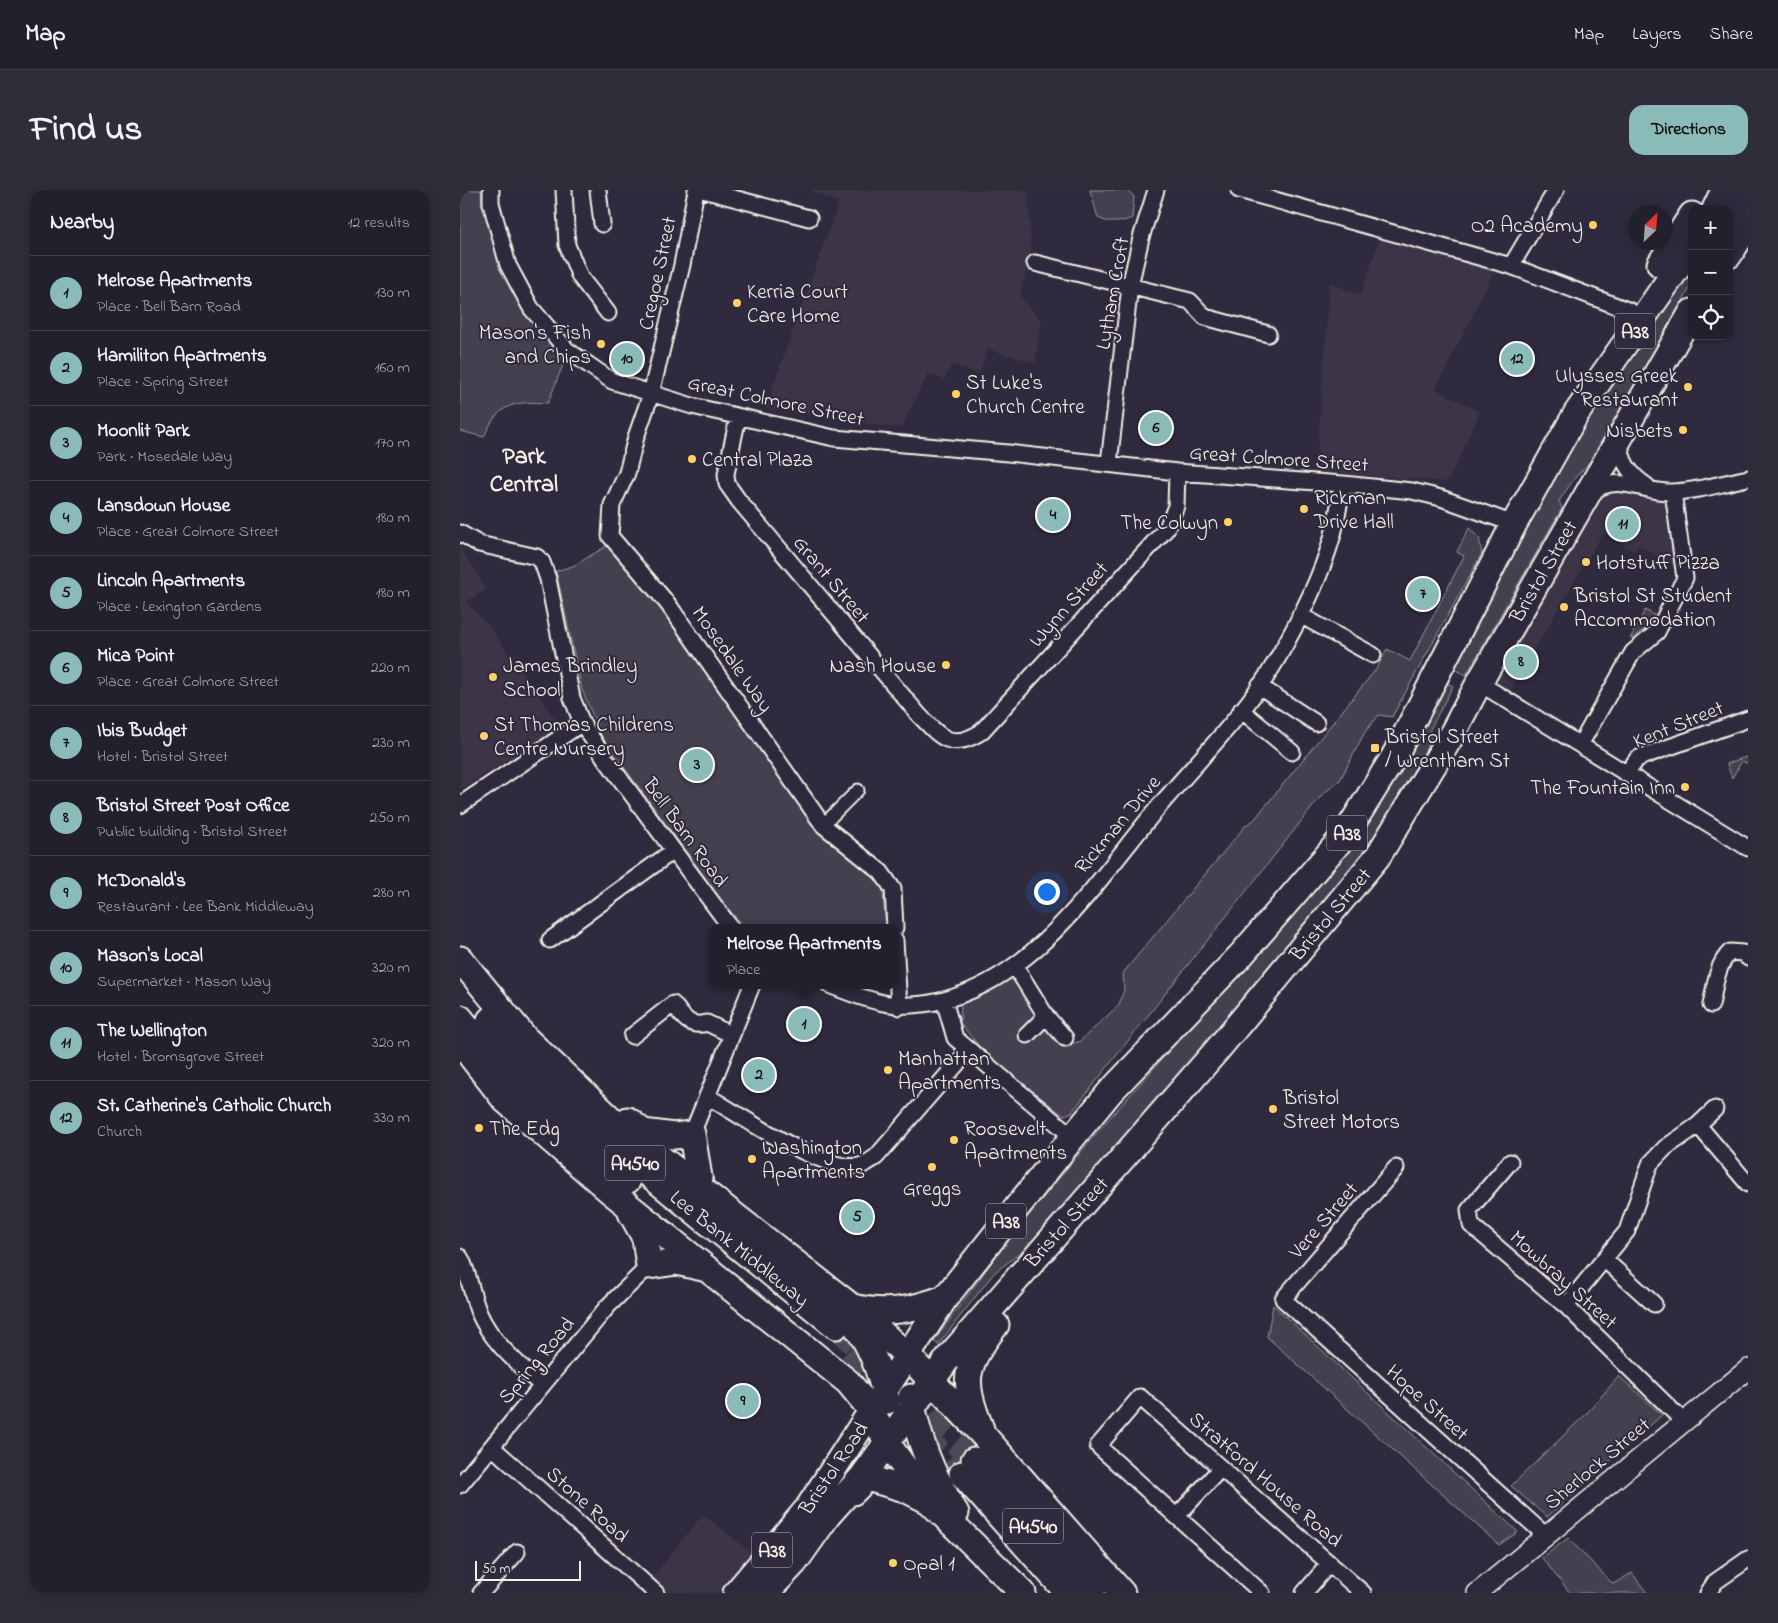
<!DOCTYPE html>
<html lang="en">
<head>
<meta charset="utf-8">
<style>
	:root { --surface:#23202e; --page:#2f2d3a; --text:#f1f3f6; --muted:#a3a3aa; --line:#403e4a; --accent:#8bbbb9 }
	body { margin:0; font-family:"Indie Flower",sans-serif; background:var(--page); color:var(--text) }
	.controls { position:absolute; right:15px; top:15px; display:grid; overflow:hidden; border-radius:10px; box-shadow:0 2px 12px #0003 }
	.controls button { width:45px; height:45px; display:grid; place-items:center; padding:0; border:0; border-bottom:1px solid var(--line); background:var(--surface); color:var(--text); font:25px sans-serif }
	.compass { position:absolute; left:1168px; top:15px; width:45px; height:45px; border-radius:50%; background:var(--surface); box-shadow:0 2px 12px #0003; rotate:25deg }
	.scale { position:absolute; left:15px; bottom:12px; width:106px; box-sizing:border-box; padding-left:5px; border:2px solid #f4f1e8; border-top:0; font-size:14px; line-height:18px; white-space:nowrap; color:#f4f1e8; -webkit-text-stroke:4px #2f2a3d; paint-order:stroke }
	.you { position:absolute; left:586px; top:701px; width:18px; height:18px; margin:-12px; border:4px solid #fff; border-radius:50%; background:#1a73e8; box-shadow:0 0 0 8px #1a73e833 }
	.badge { display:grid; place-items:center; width:32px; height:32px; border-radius:50%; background:var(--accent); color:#111; font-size:16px; font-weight:700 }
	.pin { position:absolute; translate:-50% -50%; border:2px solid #fff; box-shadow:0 1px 5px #0006 }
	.popup { position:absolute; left:249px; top:734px; width:190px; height:65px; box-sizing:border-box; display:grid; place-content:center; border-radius:10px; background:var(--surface); filter:drop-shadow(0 1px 4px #0005); font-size:16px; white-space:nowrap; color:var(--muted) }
	.popup b { font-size:19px; color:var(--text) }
	.popup::after { content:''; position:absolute; left:50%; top:100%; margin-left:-10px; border:10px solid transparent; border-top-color:var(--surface) }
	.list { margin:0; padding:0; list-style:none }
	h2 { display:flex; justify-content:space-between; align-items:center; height:65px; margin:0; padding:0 20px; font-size:21px }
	h2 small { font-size:16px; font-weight:400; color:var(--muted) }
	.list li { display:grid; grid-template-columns:32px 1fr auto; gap:15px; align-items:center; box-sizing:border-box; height:75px; padding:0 20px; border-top:1px solid var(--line) }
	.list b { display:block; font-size:19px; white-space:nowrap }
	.list p { margin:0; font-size:16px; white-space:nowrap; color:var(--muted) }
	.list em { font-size:16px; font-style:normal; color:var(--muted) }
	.icon { flex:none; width:28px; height:28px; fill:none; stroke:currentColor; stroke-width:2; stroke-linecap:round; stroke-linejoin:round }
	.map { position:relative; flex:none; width:1288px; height:1403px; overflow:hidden; border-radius:15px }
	header { display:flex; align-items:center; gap:30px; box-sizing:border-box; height:70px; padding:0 25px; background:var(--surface); border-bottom:1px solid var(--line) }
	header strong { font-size:24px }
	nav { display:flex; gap:28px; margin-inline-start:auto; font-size:18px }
	.intro { display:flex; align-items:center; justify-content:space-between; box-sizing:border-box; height:120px; padding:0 30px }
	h1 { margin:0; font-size:35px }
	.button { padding:12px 22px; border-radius:15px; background:var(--accent); color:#111; font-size:18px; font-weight:700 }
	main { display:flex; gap:30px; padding:0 30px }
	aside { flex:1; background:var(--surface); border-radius:15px; box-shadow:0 2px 12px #0003 }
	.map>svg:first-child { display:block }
</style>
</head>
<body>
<header>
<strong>Map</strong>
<nav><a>Map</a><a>Layers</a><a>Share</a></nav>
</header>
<div class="intro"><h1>Find us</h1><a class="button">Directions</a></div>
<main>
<aside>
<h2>Nearby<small>12 results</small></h2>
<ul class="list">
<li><span class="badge">1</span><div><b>Melrose Apartments</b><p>Place · Bell Barn Road</p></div><em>130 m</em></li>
<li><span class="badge">2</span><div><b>Hamiliton Apartments</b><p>Place · Spring Street</p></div><em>160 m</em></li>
<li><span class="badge">3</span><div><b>Moonlit Park</b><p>Park · Mosedale Way</p></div><em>170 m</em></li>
<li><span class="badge">4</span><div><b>Lansdown House</b><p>Place · Great Colmore Street</p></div><em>180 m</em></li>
<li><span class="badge">5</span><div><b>Lincoln Apartments</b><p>Place · Lexington Gardens</p></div><em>180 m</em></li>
<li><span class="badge">6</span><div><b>Mica Point</b><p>Place · Great Colmore Street</p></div><em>220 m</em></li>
<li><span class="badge">7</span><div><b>Ibis Budget</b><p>Hotel · Bristol Street</p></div><em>230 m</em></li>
<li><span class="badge">8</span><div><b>Bristol Street Post Office</b><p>Public building · Bristol Street</p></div><em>250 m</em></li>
<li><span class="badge">9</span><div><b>McDonald's</b><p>Restaurant · Lee Bank Middleway</p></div><em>280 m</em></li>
<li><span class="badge">10</span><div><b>Mason's Local</b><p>Supermarket · Mason Way</p></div><em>320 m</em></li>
<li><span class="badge">11</span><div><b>The Wellington</b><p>Hotel · Bromsgrove Street</p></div><em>320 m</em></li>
<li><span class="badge">12</span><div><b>St. Catherine's Catholic Church</b><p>Church</p></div><em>330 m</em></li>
</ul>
</aside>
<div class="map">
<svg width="1288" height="1403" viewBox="0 0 1288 1403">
	<rect width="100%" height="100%" fill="#2f2a3d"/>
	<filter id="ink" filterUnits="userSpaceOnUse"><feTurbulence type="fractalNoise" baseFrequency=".02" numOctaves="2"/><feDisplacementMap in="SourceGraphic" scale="10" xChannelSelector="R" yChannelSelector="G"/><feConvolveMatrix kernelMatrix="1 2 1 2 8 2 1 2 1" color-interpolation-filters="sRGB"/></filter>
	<g filter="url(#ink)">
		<!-- built -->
		<path fill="#3b3647" d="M352 0H568L571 63 560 106 582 131 575 173 528 159 519 184 492 174 484 190 468 183 441 239 305 218 379 12 352 2Z
			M920 46 1036 77 976 199 1020 222 988 292 856 281 870 92 901 106Z
			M1135 300 1213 302 1224 375 1214 376 1178 355 1174 361 1143 343 1045 510 1019 493Z
			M0 358 15 379 25 400 6 412 29 436 102 538 0 599Z
			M243 1324 292 1363 259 1403H207L191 1389Z"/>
		<!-- green -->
		<path fill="#454050" stroke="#9c989c" d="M0 0H21L22 16 66 122 87 150 106 167 88 213C53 211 38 214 24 247L0 241Z
			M630 0H668L674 7 672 28C660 33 650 34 638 28Z
			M1232 76V94L1173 203 1134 267 1114 289 1099 311 1102 318 1006 485 993 478 1095 279 1211 103Z
			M1009 338 1019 348 1022 363 932 527 919 525 905 542 880 590 862 605 612 922 605 925 600 923 524 862 500 833 501 815 550 787 579 824 571 851 587 836 604 855 619 852 659 815 664 799 663 783 786 635 794 630 917 478 927 459 950 471 1004 366 997 362Z
			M150 354 202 419 331 604 358 635 422 693 426 738H285L265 715 142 547 122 500 96 381 113 376Z
			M1185 420 1194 425 1187 438 1170 449Z
			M985 492 993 496 967 545 972 548 915 649 807 786 736 864 585 1044 534 1083 478 1155 474 1151 548 1050 639 940 885 663C925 609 955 551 985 492Z
			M1288 566V574L1282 571 1272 588 1267 574Z
			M813 1115 1058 1342 1039 1355 807 1147Z
			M1159 1186 1202 1225 1087 1327 1051 1296 1127 1223Z
			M1108 1348 1153 1394 1172 1383 1187 1403H1110L1082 1368Z"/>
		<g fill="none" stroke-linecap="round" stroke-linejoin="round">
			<!-- trunk-tunnel -->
			<path stroke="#4d4857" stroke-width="25" stroke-dasharray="25 12" stroke-linecap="butt" d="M376 1136 415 1174
				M383 1166 502 1284
				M442 1201 514 1270"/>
			<defs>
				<path id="pedestrian" d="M363 635 398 600"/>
				<path id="minor" d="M31 0V13L48 75 71 118 107 160 152 191 232 216 374 248 548 263 717 282 883 294 952 301 981 308 1054 334
					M104 0 107 55 120 87 148 123
					M138 0 142 34
					M236 0 222 75 191 204 176 247 167 283 152 315 150 346 208 414 363 635 421 682 433 699 435 738
					M243 0 349 28
					M779 0 1051 76 1170 121
					M575 73 730 111 745 127 808 144
					M1051 76 1096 0
					M278 227 266 284 267 294 279 311 459 525C480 547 491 561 521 542L707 338 716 316 717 282
					M1160 250C1160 271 1170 285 1187 296
					M649 273 670 96 681 48 696 0
					M1130 304C1156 281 1183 303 1211 302 1236 302 1263 293 1288 288
					M0 343 19 354 77 367 82 372 88 389 112 508 122 533 144 567 271 738
					M840 425 913 465
					M1019 493 1288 658
					M799 496 856 533
					M781 520 832 562
					M1120 555 1173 462 1197 442 1225 388 1213 302
					M1167 583 1177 569 1184 566 1288 529
					M0 615 122 533
					M90 750 213 661
					M435 750 439 817
					M555 776 586 826 605 848
					M369 795C413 812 437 822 484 810 582 784 640 685 702 613 740 568 786 523 816 471 838 433 860 390 872 348 877 331 879 312 883 294
					M484 810 495 848 613 947
					M1251 815C1255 797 1256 776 1270 762L1283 763 1288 768
					M567 845 586 826
					M172 846 213 814C224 828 229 838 247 833L272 845
					M247 906C280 925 364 983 399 976 405 975 411 970 416 967L509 860
					M1238 935 1288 994
					M232 944 292 795
					M1050 972 1009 1020 1011 1035 1106 1116 1223 1231
					M936 978 823 1109 1085 1345
					M0 1067C8 1079 12 1107 19 1123 32 1153 59 1174 82 1196
					M1145 1070 1194 1114
					M1106 1116 1167 1041 1190 974 1205 958 1238 935 1255 919
					M32 1257 196 1403
					M0 1295 148 1116 189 1076
					M717 1326 761 1278
					M21 1403 57 1362
					M802 1403 638 1256 680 1207 903 1403
					M844 1403 870 1373
					M1248 1403 1255 1392 1288 1369"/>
				<path id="tertiary" d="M1017 1403 1288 1179"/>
				<path id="trunk" d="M1255 19 1264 0
					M1269 38 1285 0
					M1269 65 1288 35
					M1200 74 1232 25
					M0 769 65 848 152 930 392 1117 447 1165 524 1246 662 1403
					M0 828 50 889 96 931 168 990
					M30 830 61 872 116 925 376 1136
					M0 852 45 910 150 1001 388 1192 412 1221 427 1253 469 1311 563 1403
					M168 930 183 942 214 946 232 944 241 1000
					M171 1023 185 1048 189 1076 217 1072 243 1078
					M392 1117C428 1125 451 1120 485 1108
					M386 1124C409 1148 419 1179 427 1211
					M451 1207C457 1249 473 1287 496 1323
					M521 1239C501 1189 504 1177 536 1135
					M514 1270 632 1403
					M502 1284 608 1403
					M393 1302 405 1290 411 1289 445 1299 467 1310
					M276 1403 348 1318 485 1108 613 947 650 902 782 764 885 645 935 565 1054 334 1116 224 1232 57
					M306 1403 335 1372 368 1325 402 1287 489 1167 757 860 918 666 990 548 1019 493 1232 122"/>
			</defs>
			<!-- pedestrian casing -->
			<use href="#pedestrian" stroke="#f4f1e8" stroke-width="15"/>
			<!-- minor casing -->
			<use href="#minor" stroke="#f4f1e8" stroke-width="19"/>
			<!-- tertiary casing -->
			<use href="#tertiary" stroke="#f4f1e8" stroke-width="22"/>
			<!-- trunk casing -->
			<use href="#trunk" stroke="#f4f1e8" stroke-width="29"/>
			<!-- pedestrian -->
			<use href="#pedestrian" stroke="#2f2a3d" stroke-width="11"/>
			<!-- minor -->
			<use href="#minor" stroke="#2f2a3d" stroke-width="15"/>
			<!-- tertiary -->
			<use href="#tertiary" stroke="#2f2a3d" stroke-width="19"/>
			<!-- trunk -->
			<use href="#trunk" stroke="#2f2a3d" stroke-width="25"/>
		</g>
	</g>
	<!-- markers -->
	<g fill="#ffd166" stroke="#2f2a3d" stroke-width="2">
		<circle cx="1133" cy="35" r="5"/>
		<circle cx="277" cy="113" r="5"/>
		<circle cx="141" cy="154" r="5"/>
		<circle cx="1228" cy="197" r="5"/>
		<circle cx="496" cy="204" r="5"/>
		<circle cx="1223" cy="240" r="5"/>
		<circle cx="232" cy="269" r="5"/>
		<circle cx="844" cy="319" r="5"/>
		<circle cx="768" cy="332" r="5"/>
		<circle cx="1126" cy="372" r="5"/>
		<circle cx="1104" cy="417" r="5"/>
		<circle cx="486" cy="475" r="5"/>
		<circle cx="33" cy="487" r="5"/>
		<circle cx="24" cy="546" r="5"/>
		<rect x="910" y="553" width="10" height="10" rx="2.5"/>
		<circle cx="1225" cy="597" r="5"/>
		<circle cx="428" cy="880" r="5"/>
		<circle cx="813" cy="919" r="5"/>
		<circle cx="19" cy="938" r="5"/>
		<circle cx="494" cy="950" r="5"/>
		<circle cx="292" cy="969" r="5"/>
		<circle cx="472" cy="977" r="5"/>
		<circle cx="433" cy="1373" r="5"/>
	</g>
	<g text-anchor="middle" stroke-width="4" stroke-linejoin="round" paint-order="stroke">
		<!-- shield labels -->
		<g fill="#2f2a3d" stroke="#b9b5b5" stroke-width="1">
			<rect x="1155" y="123.5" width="40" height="35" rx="4"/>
			<rect x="867" y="625.5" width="40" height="35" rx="4"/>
			<rect x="145" y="955.5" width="60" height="35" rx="4"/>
			<rect x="526" y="1013.5" width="40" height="35" rx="4"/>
			<rect x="543" y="1318.5" width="60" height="35" rx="4"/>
			<rect x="292" y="1342.5" width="40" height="35" rx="4"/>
		</g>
		<g font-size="20" font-weight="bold" fill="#f4f1e8">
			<text x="1175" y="148">A38</text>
			<text x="887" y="650">A38</text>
			<text x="175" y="980">A4540</text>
			<text x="546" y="1038">A38</text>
			<text x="573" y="1343">A4540</text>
			<text x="312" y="1367">A38</text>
		</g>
		<!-- poi labels -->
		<g font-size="21" fill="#f4f1e8" stroke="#2f2a3d" text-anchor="start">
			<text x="1123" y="42" text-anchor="end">O2 Academy</text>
			<text x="287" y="108">Kerria Court<tspan x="287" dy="24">Care Home</tspan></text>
			<text x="131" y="149" text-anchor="end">Mason's Fish<tspan x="131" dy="24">and Chips</tspan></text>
			<text x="1218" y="192" text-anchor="end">Ulysses Greek<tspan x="1218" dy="24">Restaurant</tspan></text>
			<text x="506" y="199">St Luke's<tspan x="506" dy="24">Church Centre</tspan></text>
			<text x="1213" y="247" text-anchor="end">Nisbets</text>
			<text x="242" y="276">Central Plaza</text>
			<text x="854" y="314">Rickman<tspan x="854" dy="24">Drive Hall</tspan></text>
			<text x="758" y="339" text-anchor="end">The Colwyn</text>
			<text x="1136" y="379">Hotstuff Pizza</text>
			<text x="1114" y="412">Bristol St Student<tspan x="1114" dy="24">Accommodation</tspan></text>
			<text x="43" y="482">James Brindley<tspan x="43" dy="24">School</tspan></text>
			<text x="476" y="482" text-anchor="end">Nash House</text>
			<text x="34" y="541">St Thomas Childrens<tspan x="34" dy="24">Centre Nursery</tspan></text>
			<text x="925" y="553">Bristol Street<tspan x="925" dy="24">/ Wrentham St</tspan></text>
			<text x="1215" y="604" text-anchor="end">The Fountain Inn</text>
			<text x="438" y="875">Manhattan<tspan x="438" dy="24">Apartments</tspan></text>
			<text x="823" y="914">Bristol<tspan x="823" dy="24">Street Motors</tspan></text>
			<text x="29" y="945">The Edg</text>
			<text x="504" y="945">Roosevelt<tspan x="504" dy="24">Apartments</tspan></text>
			<text x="302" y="964">Washington<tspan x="302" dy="24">Apartments</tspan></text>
			<text x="472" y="1005" text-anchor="middle">Greggs</text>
			<text x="443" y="1380">Opal 1</text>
		</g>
		<!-- street labels -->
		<g font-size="21" fill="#f4f1e8" stroke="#2f2a3d">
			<text transform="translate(197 83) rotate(-78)" y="7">Cregoe Street</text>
			<text transform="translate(652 103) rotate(-80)" y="7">Lytham Croft</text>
			<text transform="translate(316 210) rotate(12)" y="7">Great Colmore Street</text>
			<text transform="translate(819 268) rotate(4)" y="7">Great Colmore Street</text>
			<text transform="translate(1083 381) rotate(-60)" y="7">Bristol Street</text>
			<text transform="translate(372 389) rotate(50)" y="7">Grant Street</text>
			<text transform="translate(608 414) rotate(-48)" y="7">Wynn Street</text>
			<text transform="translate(273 469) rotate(55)" y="7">Mosedale Way</text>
			<text transform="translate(1218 534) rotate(-22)" y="7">Kent Street</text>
			<text transform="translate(657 634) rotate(-50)" y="7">Rickman Drive</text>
			<text transform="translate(226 642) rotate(54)" y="7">Bell Barn Road</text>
			<text transform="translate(870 724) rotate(-50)" y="7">Bristol Street</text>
			<text transform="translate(863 1030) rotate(-49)" y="7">Vere Street</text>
			<text transform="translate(606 1032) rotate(-48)" y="7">Bristol Street</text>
			<text transform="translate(280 1058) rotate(39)" y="7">Lee Bank Middleway</text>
			<text transform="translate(1104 1089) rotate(42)" y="7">Mowbray Street</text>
			<text transform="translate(76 1170) rotate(-50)" y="7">Spring Road</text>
			<text transform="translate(968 1212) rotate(42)" y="7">Hope Street</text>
			<text transform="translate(1137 1273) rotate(-40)" y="7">Sherlock Street</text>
			<text transform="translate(373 1278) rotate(-56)" y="7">Bristol Road</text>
			<text transform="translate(806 1289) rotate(41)" y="7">Stratford House Road</text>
			<text transform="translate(128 1314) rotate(42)" y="7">Stone Road</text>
		</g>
		<!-- quarter labels -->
		<g font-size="24" font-weight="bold" fill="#f4f1e8" stroke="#2f2a3d">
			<text x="64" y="273">Park<tspan x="64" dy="28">Central</tspan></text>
		</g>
	</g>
</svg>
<div class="controls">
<button>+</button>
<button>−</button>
<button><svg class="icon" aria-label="locate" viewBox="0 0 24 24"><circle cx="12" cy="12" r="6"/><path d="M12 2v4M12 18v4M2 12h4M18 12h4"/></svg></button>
</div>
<svg class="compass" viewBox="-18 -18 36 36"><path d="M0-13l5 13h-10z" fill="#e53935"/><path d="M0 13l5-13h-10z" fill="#a3a3aa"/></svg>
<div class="scale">50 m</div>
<div class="you"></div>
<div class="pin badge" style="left:344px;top:834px">1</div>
<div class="popup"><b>Melrose Apartments</b>Place</div>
<div class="pin badge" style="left:299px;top:885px">2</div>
<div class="pin badge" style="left:237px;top:575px">3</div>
<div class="pin badge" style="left:593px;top:325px">4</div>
<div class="pin badge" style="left:397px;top:1027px">5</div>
<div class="pin badge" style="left:696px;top:238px">6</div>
<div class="pin badge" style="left:963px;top:404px">7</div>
<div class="pin badge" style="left:1061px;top:472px">8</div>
<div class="pin badge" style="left:283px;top:1211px">9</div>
<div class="pin badge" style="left:167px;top:169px">10</div>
<div class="pin badge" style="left:1163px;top:334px">11</div>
<div class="pin badge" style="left:1057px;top:169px">12</div>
</div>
</main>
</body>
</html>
